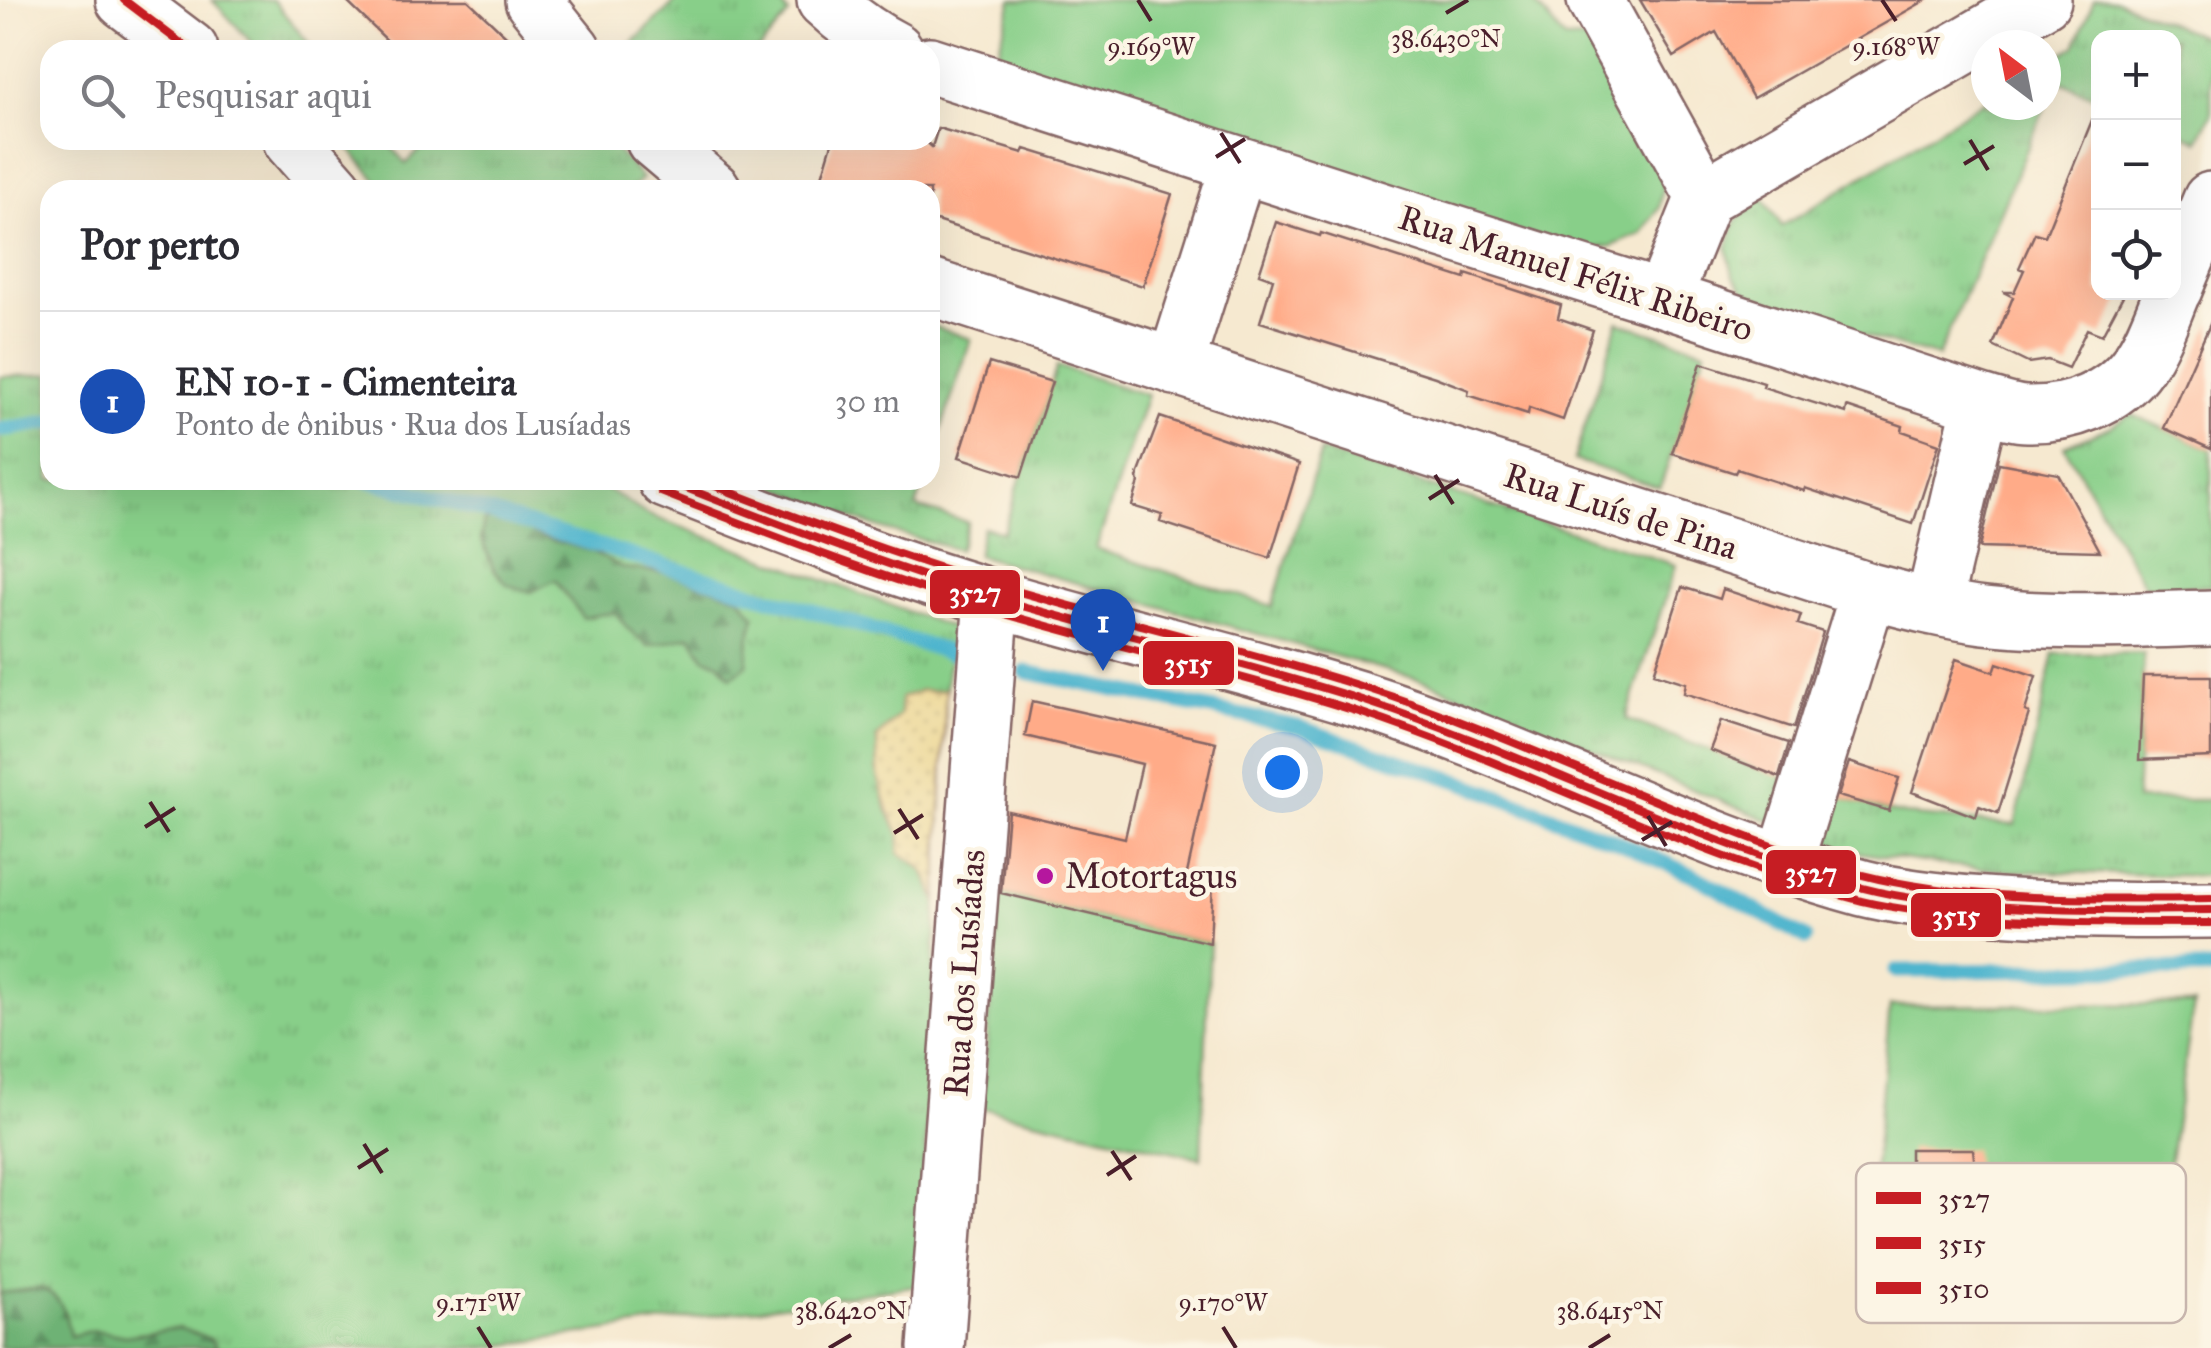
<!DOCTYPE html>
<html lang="pt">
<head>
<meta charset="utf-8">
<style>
	:root { --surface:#fff; --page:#f7f7f7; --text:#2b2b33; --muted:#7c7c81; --line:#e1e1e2; --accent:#111827 }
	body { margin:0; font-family:"IM FELL Great Primer",serif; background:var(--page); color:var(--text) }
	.controls { position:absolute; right:30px; top:30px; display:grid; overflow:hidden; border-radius:20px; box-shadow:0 10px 40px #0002 }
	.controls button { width:90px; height:90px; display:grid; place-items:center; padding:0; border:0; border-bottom:2px solid var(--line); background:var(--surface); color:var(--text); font:50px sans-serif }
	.compass { position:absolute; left:1971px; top:30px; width:90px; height:90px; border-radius:50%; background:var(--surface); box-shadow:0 10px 40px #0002; rotate:328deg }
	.you { position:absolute; left:1282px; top:772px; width:35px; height:35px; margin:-25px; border:8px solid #fff; border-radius:50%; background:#1a73e8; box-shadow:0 0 0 15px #1a73e833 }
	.badge { display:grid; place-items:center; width:65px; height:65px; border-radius:50%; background:var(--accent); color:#fff; font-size:32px; font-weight:700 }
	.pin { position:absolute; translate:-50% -82px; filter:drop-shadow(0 2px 5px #0008) }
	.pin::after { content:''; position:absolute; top:52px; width:35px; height:30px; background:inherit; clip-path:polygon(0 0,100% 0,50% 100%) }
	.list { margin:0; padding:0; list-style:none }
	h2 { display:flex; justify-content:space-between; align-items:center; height:130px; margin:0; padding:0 40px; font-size:42px }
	h2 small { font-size:32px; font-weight:400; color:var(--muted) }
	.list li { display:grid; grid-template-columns:65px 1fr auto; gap:30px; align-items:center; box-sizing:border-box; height:180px; padding:0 40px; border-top:2px solid var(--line) }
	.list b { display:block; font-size:38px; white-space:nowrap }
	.list p { margin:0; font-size:32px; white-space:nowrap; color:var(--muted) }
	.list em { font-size:32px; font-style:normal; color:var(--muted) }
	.icon { flex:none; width:55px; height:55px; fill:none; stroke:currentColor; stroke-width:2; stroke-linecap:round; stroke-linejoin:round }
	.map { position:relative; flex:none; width:2211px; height:1348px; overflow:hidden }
	.search { position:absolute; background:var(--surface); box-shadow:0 10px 40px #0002; left:40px; top:40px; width:900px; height:110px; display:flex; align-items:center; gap:25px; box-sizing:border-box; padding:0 35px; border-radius:30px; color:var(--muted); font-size:38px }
	.panel { position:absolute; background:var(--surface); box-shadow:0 10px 40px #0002; left:40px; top:180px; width:900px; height:310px; border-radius:30px }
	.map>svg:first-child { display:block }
</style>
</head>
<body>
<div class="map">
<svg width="2211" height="1348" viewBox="0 0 2211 1348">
	<defs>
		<pattern id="grass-tufts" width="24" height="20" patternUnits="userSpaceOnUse" patternTransform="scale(2.5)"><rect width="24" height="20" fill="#88cf89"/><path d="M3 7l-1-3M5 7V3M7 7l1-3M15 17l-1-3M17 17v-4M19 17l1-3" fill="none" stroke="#77b176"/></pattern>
		<pattern id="forest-firs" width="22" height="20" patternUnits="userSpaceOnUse" patternTransform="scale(2.5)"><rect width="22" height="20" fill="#6eb275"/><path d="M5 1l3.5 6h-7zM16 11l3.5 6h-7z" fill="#5c9060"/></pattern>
		<pattern id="sand-dots" width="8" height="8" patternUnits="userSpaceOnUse" patternTransform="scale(2.5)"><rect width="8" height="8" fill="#eeda9e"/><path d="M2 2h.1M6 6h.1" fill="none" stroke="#cebb88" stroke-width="1.8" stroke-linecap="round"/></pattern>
	</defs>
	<rect width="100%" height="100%" fill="#fcf5e5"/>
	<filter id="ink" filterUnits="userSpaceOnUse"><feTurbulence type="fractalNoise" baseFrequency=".01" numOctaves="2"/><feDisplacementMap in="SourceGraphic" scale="20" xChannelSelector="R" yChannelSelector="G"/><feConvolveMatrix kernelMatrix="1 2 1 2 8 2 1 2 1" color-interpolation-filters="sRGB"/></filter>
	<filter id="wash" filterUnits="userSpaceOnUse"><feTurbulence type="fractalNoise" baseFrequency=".0048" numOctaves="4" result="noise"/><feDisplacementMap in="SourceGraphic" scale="40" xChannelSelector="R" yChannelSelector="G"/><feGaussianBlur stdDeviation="2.25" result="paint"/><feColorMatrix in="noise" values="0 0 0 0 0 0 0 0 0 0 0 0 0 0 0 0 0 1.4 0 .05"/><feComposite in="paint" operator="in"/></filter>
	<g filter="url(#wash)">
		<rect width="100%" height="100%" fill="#f6e9d0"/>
		<!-- grass -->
		<path fill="url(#grass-tufts)" stroke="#69775a" stroke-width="2.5" d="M212 0H273L314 50H259Z
			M677 0H777L789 14 759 50H625Z
			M2094 0H2116L2211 40V114L2198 141 2174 130V38H2098V98L2057 80 2046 104V64L2075 46Z
			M1986 100V105H2046L1938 357 1769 309 1748 296 1733 275 1727 248 1736 221 1761 195 1782 226Z
			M342 140H386L406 164 430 140H607L642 178 631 190H385Z
			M1618 322 1706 350 1660 488 1574 460Z
			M930 325 971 339 930 464Z
			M1057 366 1147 395 1096 549 1272 606 1321 451 1676 565 1626 719 1800 784 1891 812 1906 815 2015 825 2054 654 2144 653 2136 800H2211V876L2010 871 1937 864 1861 853 1802 834 1428 682 977 555 983 527 1003 532Z
			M50 374V480H593L646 514 950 627 957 634 947 671 920 1285 484 1348H0V377Z
			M2131 414 2211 449V586L2145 587 2064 446 2110 427Z
			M762 480H925L916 507 968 522 959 550 886 530 825 509Z"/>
		<!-- forest -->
		<path fill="url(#forest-firs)" stroke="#5c6850" stroke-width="2.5" d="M495 519 521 526 543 538 591 551 623 568 666 573 740 597 755 616 749 639 747 665 731 677 718 662 704 658 691 636 648 646 628 629 615 612 583 618 555 580 531 592 508 585 493 568 481 538 484 520Z
			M41 1288C64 1298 65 1313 70 1336L95 1330 125 1336 179 1328 211 1339 217 1348H0V1293Z"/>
		<!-- sand -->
		<path fill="url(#sand-dots)" stroke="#9c7c64" stroke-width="2.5" d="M946 689 937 903C928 875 926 867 899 853L900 835 888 811 878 776 877 738 900 714 901 698 922 690 934 691Z"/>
		<!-- green -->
		<path fill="#88cf89" stroke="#69775a" stroke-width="2.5" d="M1012 0H1532L1565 40 1586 39 1664 180 1659 208 1641 234 1612 246 1575 252 995 62Z
			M999 893 1210 943 1201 1158 982 1108Z
			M2194 1004 2151 1283 1866 1252 1890 1006Z"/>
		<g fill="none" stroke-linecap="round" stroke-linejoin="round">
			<!-- stream -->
			<path stroke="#4fb5ce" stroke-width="15" d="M0 430 50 422
				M367 480 491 513 951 653
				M1026 672 1299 727 1467 784 1616 841 1695 876 1806 938
				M1896 971 2211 969"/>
		</g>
		<g id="blocks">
			<!-- building -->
			<path fill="#ffab88" d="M345 0H468L521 50H397Z
				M1640 0H1926L1753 98 1716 32 1674 57Z
				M2097 108 2098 292H2125L2102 335 2087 329 2068 368 2048 360 2028 363 1993 346 2013 297 2003 292H2014L2024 270 2019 268 2035 233 2045 236Z
				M938 128 1023 153 1025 149 1172 194 1143 286 930 219V190H818L833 140H924L932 147Z
				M1276 222 1320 236 1321 233 1465 279 1466 274 1561 305 1558 318 1593 330 1563 420 1529 408 1528 414 1468 395 1469 390 1435 377 1260 322 1273 279 1259 274Z
				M2211 322V449L2164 428Z
				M989 363 1052 382 1021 477 959 457Z
				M1701 363 1764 383 1763 387 1846 413 1847 407 1903 426 1902 431 1939 444 1913 524 1805 488 1804 491 1737 469 1735 473 1672 453Z
				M1160 417 1299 464 1270 558 1160 522 1162 515 1132 506 1139 482 1137 478Z
				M1999 463 2058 474 2100 551 1979 548Z
				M1682 587 1720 599 1723 589 1801 615 1798 624 1823 632 1794 728 1684 693 1686 683 1654 673Z
				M1956 659 1994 672 1997 663 2036 676 2025 711 2029 713 1998 813 1979 806 1976 817 1912 792Z
				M2143 676H2211V757L2139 760Z
				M1032 701 1216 742 1186 878 1213 883 1210 943 1001 893 1008 811 1125 838 1142 764 1025 736Z
				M1721 721 1789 743 1779 777 1710 750Z
				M1849 762 1899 778 1889 811 1838 796Z
				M1910 1149H1973L1977 1186H1910Z"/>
		</g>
	</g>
	<g filter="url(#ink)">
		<use href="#blocks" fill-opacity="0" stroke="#866665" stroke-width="2.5"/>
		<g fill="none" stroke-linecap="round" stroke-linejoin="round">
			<defs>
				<path id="minor" d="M533 0 573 50
					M825 0C846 20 870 37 895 50
					M1595 0 1704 197
					M930 65 1436 228 1663 299 1981 403C1996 407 2012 414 2027 414 2068 415 2114 399 2138 364 2153 343 2162 316 2172 292
					M654 140 713 190
					M930 287 1869 591C1907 601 1945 611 1984 616 2059 624 2136 620 2211 618
					M2174 289 2211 200
					M1663 299 1704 197 2043 0
					M1175 367 1239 165
					M1933 607 1981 403
					M1793 836 1869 591
					M936 1348 992 597"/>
				<path id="major" d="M124 0 190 50
					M291 140 335 190
					M666 480C774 523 882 565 994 598 1116 634 1240 662 1362 700 1532 754 1691 841 1863 888 1903 898 1943 902 1984 905 2059 911 2135 911 2211 910"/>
			</defs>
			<!-- minor casing -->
			<use href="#minor" stroke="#866665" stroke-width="60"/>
			<!-- major casing -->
			<use href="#major" stroke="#866665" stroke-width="60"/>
			<!-- minor -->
			<use href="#minor" stroke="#fff" stroke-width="55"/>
			<!-- major -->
			<use href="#major" stroke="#fff" stroke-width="55"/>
			<defs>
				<path id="bus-1" d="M124 0 190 50
					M666 480C774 523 883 565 994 598 1116 634 1241 661 1362 700 1532 755 1691 842 1863 888 1905 899 1949 903 1992 906 2065 911 2138 911 2211 910"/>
				<path id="bus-2" d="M661 492C770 535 879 577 991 610 1113 646 1238 673 1359 712 1529 768 1689 856 1862 901 1904 911 1948 915 1991 918 2064 923 2138 923 2211 923"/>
				<path id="bus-3" d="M700 480C798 519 897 556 999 586 1121 622 1245 649 1366 688 1482 725 1592 777 1706 821 1762 843 1820 866 1879 879 1986 902 2101 899 2211 898"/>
			</defs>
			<!-- bus-1 casing -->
			<use href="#bus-1" stroke="#fcf5e5" stroke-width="15"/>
			<!-- bus-2 casing -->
			<use href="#bus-2" stroke="#fcf5e5" stroke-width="15"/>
			<!-- bus-3 casing -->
			<use href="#bus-3" stroke="#fcf5e5" stroke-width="15"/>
			<!-- bus-1 -->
			<use href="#bus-1" stroke="#c61d23" stroke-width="8"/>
			<!-- bus-2 -->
			<use href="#bus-2" stroke="#c61d23" stroke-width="8"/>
			<!-- bus-3 -->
			<use href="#bus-3" stroke="#c61d23" stroke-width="8"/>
		</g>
	</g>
	<!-- ticks -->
	<path fill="none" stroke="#4a1f2b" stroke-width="4" d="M1138 0 1151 21M1882 0 1896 21M1446 13 1468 0M1221 133 1240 163M1970 140 1988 170M1216 157 1245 139M1964 164 1994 146M1435 475 1453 504M1429 499 1459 480M150 802 169 832M899 809 918 839M1648 816 1666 846M145 827 175 808M894 833 923 815M1642 840 1672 822M364 1144 382 1173M1112 1151 1131 1180M358 1168 388 1149M1107 1175 1136 1156M478 1327 491 1348M1223 1327 1236 1348M829 1348 851 1335M1589 1348 1610 1335"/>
	<!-- markers -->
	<circle fill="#b5179e" stroke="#fcf5e5" stroke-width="4" cx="1045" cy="876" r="10"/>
	<g text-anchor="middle" stroke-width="9" stroke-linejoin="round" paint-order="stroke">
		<!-- street labels -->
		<g font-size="35" fill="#4a1f2b" stroke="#fcf5e5">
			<text transform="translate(1576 273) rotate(18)" y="12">Rua Manuel Félix Ribeiro</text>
			<text transform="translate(1621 511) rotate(18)" y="12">Rua Luís de Pina</text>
			<text transform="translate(964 973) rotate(-86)" y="12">Rua dos Lusíadas</text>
		</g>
		<!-- poi labels -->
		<g font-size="35" fill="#4a1f2b" stroke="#fcf5e5" text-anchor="start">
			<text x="1065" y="888">Motortagus</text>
		</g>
	</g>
	<!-- legend -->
	<rect x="1856" y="1163" width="330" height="160" rx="15" fill="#fcf5e5" stroke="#c7b5ad" stroke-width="2.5"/>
	<rect x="1876" y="1192" width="45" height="12" fill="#c61d23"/>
	<rect x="1876" y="1237" width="45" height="12" fill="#c61d23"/>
	<rect x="1876" y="1282" width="45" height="12" fill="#c61d23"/>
	<g font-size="28" fill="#4a1f2b">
		<text x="1938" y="1208">3527</text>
		<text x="1938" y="1253">3515</text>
		<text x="1938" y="1298">3510</text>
	</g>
	<g font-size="25" text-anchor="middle" fill="#4a1f2b" stroke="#fcf5e5" stroke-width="9" stroke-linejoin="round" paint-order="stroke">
		<text x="1446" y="47">38.6430°N</text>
		<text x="1896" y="55">9.168°W</text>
		<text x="1151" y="55">9.169°W</text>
		<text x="478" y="1311">9.171°W</text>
		<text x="1223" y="1311">9.170°W</text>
		<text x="851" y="1319">38.6420°N</text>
		<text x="1610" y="1319">38.6415°N</text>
	</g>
	<g stroke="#fcf5e5" stroke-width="4">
		<rect x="928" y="568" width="94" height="48" rx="10" fill="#c61d23"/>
		<rect x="1141" y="639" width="95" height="48" rx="10" fill="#c61d23"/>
		<rect x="1764" y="848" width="94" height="48" rx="10" fill="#c61d23"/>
		<rect x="1909" y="891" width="94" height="48" rx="10" fill="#c61d23"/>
	</g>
	<g font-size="28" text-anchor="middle" font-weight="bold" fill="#fff">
		<text x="975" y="602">3527</text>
		<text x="1188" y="673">3515</text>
		<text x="1811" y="882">3527</text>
		<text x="1956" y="925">3515</text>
	</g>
</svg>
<div class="controls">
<button>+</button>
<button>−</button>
<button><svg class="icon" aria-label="locate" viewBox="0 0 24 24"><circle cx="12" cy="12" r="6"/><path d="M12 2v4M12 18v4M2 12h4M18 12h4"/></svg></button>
</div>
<svg class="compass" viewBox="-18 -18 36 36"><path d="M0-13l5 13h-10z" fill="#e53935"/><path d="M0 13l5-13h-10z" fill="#7c7c81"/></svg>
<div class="you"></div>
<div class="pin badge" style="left:1103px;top:671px;background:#1a4fb4">1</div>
<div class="search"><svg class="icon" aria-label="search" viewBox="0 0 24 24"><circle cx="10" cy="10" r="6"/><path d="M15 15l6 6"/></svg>Pesquisar aqui</div>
<section class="panel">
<h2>Por perto<small></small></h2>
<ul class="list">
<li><span class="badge" style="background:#1a4fb4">1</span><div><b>EN 10-1 - Cimenteira</b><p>Ponto de ônibus · Rua dos Lusíadas</p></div><em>30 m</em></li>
</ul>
</section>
</div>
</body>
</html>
